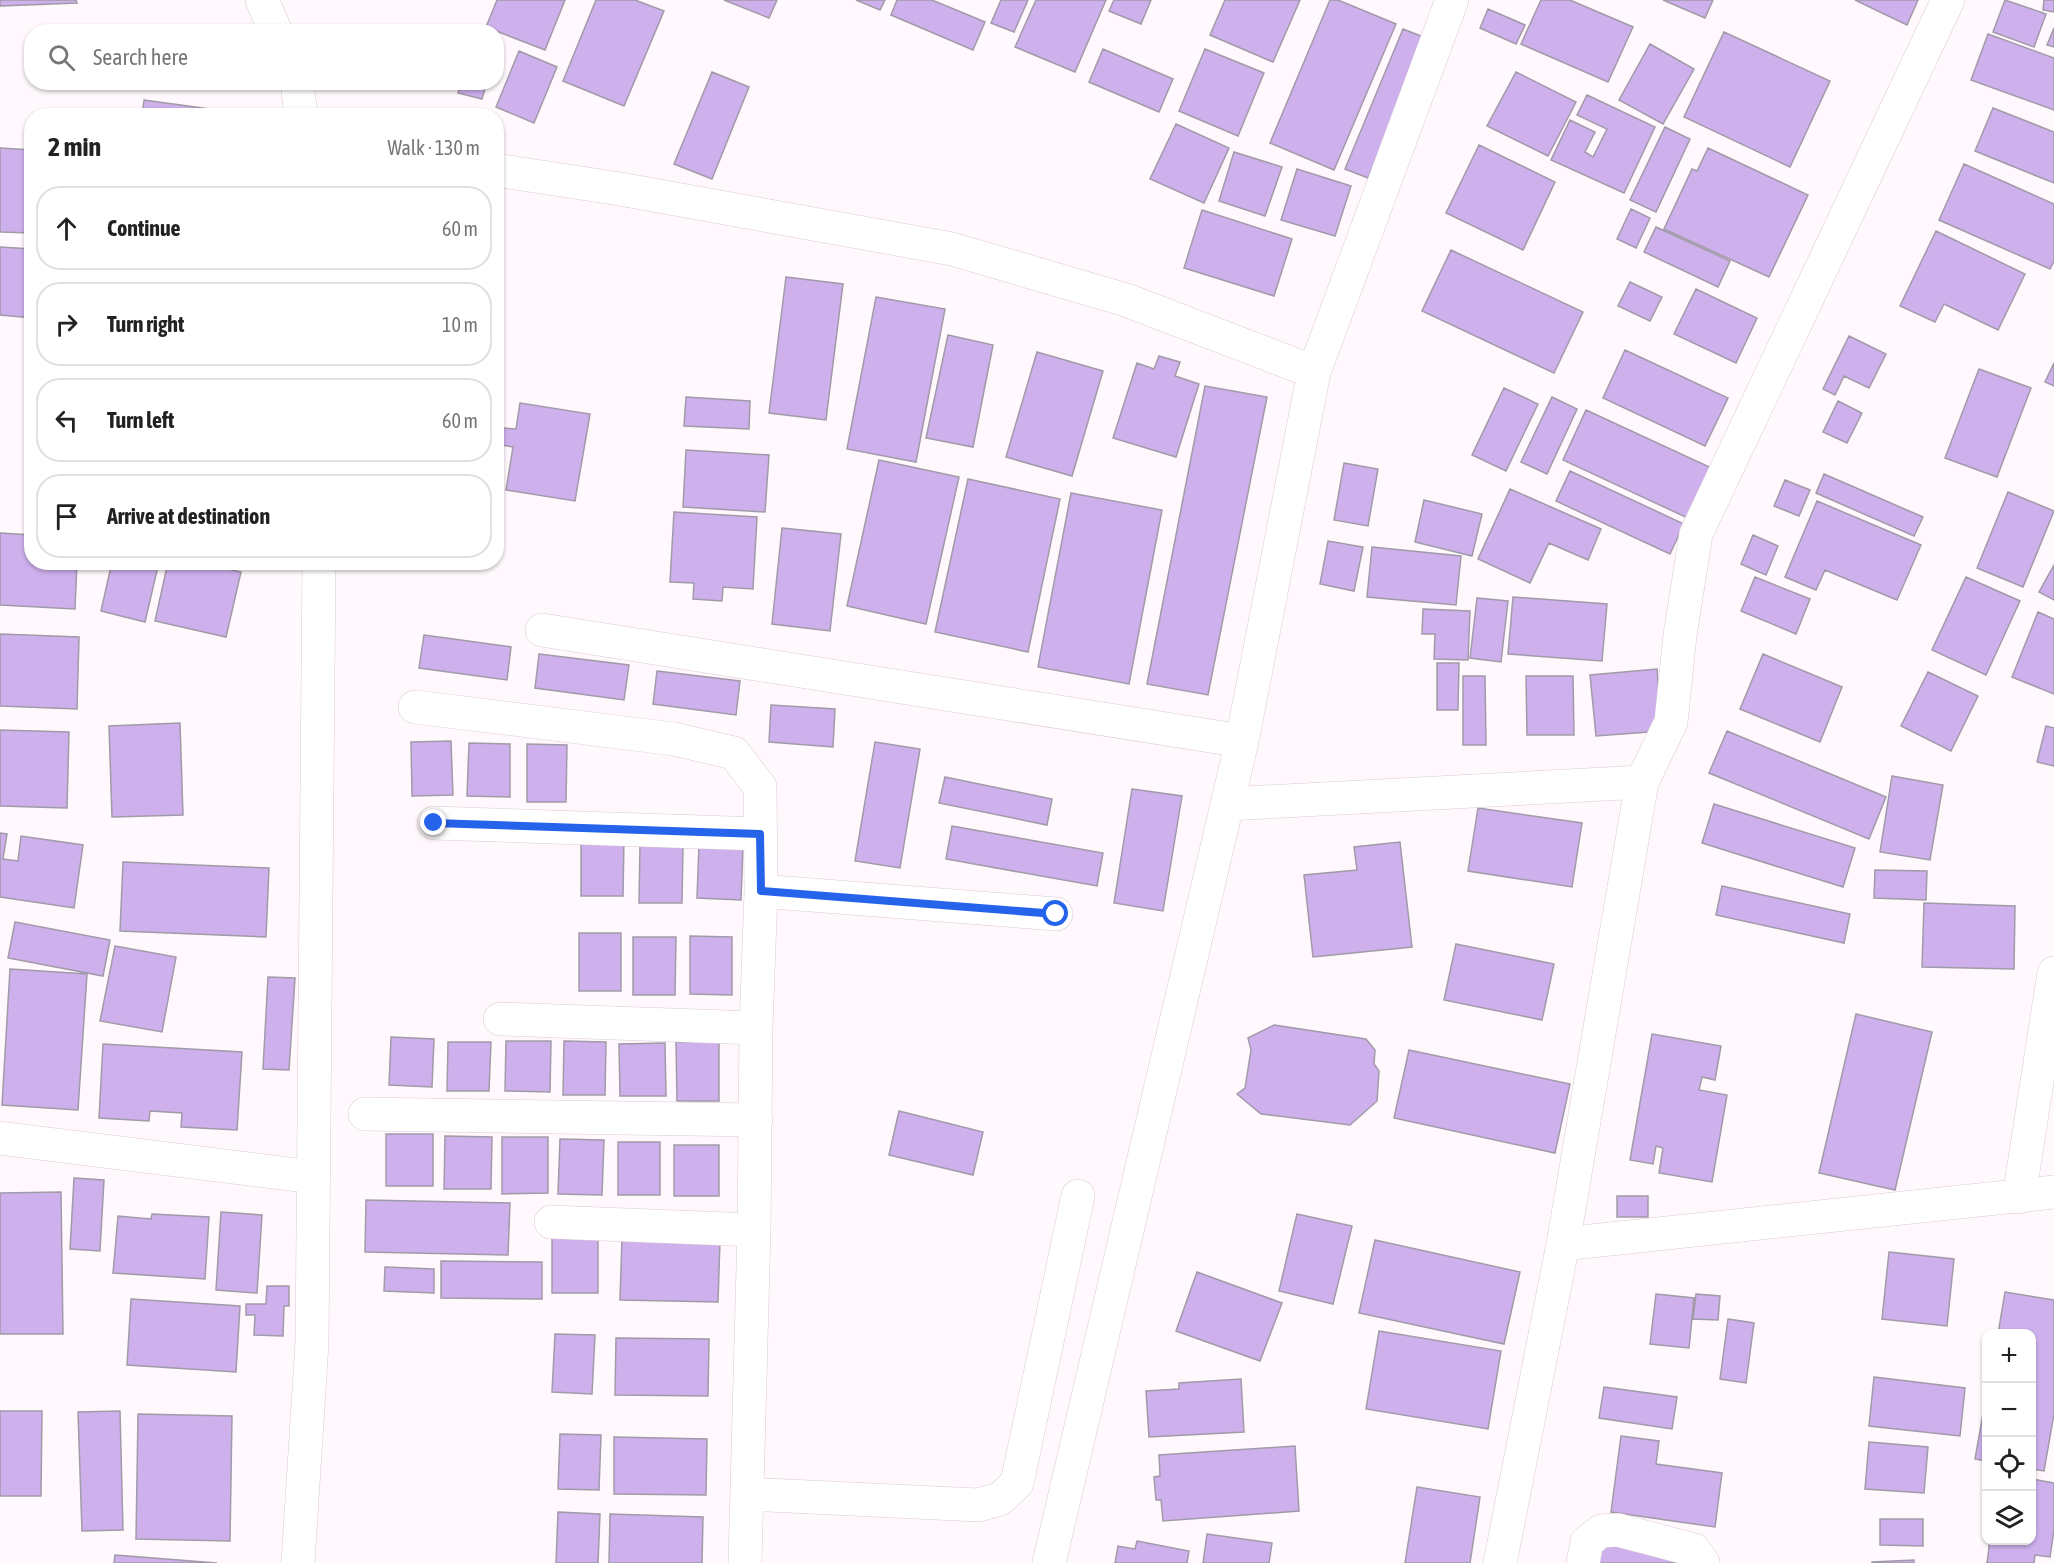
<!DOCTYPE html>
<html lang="en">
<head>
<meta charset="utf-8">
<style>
	:root { --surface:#fff; --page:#f2f2f2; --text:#222; --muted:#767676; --line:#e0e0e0 }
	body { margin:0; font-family:"Asap Condensed",sans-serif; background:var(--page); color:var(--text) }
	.controls { position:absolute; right:18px; bottom:18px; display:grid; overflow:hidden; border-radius:12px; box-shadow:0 2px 4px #0004 }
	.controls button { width:54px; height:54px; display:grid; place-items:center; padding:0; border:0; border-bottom:2px solid var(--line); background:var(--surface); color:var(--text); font:30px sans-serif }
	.stop { position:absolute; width:18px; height:18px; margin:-14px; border:4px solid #2563eb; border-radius:50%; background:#fff }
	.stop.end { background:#2563eb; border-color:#fff; box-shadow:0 2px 6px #0008 }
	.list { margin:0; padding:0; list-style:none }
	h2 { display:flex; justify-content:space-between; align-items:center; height:78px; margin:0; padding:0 24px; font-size:26px }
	h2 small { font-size:20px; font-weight:400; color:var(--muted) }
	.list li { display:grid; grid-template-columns:39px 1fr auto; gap:18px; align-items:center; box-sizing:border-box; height:84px; margin:0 12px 12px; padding:0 12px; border:2px solid var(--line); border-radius:24px }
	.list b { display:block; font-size:22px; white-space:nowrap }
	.list em { font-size:20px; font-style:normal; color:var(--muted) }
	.icon { flex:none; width:33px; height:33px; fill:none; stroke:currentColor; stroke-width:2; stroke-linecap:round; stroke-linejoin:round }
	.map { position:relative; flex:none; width:2054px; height:1563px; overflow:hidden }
	.search { position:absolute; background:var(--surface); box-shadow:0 2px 4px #0004; left:24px; top:24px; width:480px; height:66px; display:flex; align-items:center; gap:15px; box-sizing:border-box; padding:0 21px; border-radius:24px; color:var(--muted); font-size:22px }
	.panel { position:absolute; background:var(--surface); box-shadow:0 2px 4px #0004; left:24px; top:108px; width:480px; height:462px; border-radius:24px }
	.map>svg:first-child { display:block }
</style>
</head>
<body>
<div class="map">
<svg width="2054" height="1563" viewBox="0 0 2054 1563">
	<rect width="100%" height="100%" fill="#fff8fc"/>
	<!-- building -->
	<path fill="#ceb0ed" stroke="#a19aa8" stroke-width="1.5" d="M0 0H76L77 3 0 6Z
		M497 0H565L545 50 486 27Z
		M596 0H635L664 11 624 106 563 81Z
		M724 0H777L769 18Z
		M856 0H885L880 10Z
		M897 0H932L985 22 973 50 891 15Z
		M1001 0H1028L1014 32 991 23Z
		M1036 0H1106L1075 72 1015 47Z
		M1114 0H1151L1141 24 1109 11Z
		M1225 0H1300L1273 62 1210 35Z
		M1330 0H1338L1396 24 1334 170 1270 143Z
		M1541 0H1570L1633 27 1608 82 1521 44Z
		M1663 0H1713L1705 18Z
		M1855 0H1918L1907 25Z
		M2005 0 2046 14 2034 47 1993 32Z
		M2044 0H2054V12L2043 10Z
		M1488 9 1525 25 1516 44 1480 28Z
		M2054 28V47L2047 45Z
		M1403 29 1426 38 1368 178 1345 169Z
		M1724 32 1830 81 1790 167 1684 117Z
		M1988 34 2054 58V110L1971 80Z
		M1650 44 1694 69 1663 124 1619 100Z
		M1103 49 1173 79 1159 112 1089 82Z
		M1205 49 1264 73 1238 136 1179 111Z
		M519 51 557 67 534 123 496 107Z
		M712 72 749 87 712 179 674 164Z
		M1516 72 1576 102 1548 156 1487 126Z
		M461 82H487L482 99 458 93Z
		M1587 95 1655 127 1624 193 1551 160 1570 120 1595 132 1585 152 1593 157 1607 129 1577 115Z
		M144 100 224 111V116H142Z
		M1993 108 2054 132V183L1975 151Z
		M1176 124 1229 148 1204 203 1150 179Z
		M1665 127 1690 139 1656 212 1630 200Z
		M1479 145 1555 182 1523 250 1446 213Z
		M0 148 32 150V233L0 232Z
		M1708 148 1808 195 1769 277 1664 229 1692 169 1697 171Z
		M1234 152 1282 167 1265 216 1219 201Z
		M1964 164 2054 204V261L2050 269 1939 220Z
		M1297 169 1351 186 1335 236 1281 220Z
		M1631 209 1650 218 1636 248 1617 239Z
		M1202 210 1292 239 1274 296 1184 268Z
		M1656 227 1730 261 1718 287 1644 252Z
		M1936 231 2025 274 1998 330 1944 304 1935 322 1900 306Z
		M0 247 32 249V318L0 315Z
		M1451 250 1583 312 1554 373 1422 311Z
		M786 277 843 284 826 420 769 413Z
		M1630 282 1662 297 1650 321 1618 306Z
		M1696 289 1757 318 1736 363 1674 334Z
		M876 297 945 309 916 462 847 449Z
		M948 335 993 345 973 447 926 438Z
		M1849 336 1886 354 1869 388 1844 376 1835 395 1823 389Z
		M1625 350 1728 398 1705 446 1603 398Z
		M1037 352 1103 371 1072 476 1006 457Z
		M1159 356 1180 362 1175 376 1199 384 1176 457 1113 438 1137 363 1154 369Z
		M2054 363V386L2045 382Z
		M1979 369 2031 388 1997 477 1945 458Z
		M1205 386 1267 397 1208 695 1147 684Z
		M1504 388 1538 404 1506 471 1472 455Z
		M686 397 750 401 749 429 684 426Z
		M1552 397 1577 409 1547 474 1521 462Z
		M1838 401 1862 413 1847 443 1823 432Z
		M520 403 590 414 575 501 506 490 513 447 500 445 503 428 516 429Z
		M1586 410 1716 470 1692 520 1563 460Z
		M686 450 769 455 765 512 683 507Z
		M879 460 959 477 926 624 847 606Z
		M1344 463 1378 469 1368 526 1334 520Z
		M1570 471 1684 524 1670 554 1556 501Z
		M1824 474 1923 517 1914 536 1816 493Z
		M968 479 1060 499 1028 652 935 632Z
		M1785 480 1810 490 1799 516 1774 506Z
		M1510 489 1601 529 1588 560 1549 543 1530 583 1478 559Z
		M2008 492 2054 511 2023 587 1977 568Z
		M1071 493 1162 510 1129 684 1038 667Z
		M1424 500 1482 514 1472 556 1415 542Z
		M1817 501 1921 545 1897 600 1825 570 1816 590 1785 577Z
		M674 512 757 517 753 589 723 587 722 601 693 599 694 583 670 582Z
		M782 528 841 534 830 631 772 624Z
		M0 533 32 535V562H77L75 609 0 605Z
		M1753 535 1778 546 1766 575 1741 564Z
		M1328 541 1363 547 1354 591 1320 584Z
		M1372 547 1461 556 1456 605 1367 597Z
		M112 562 134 568 135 562H159L145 622 101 611Z
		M168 562H197L241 572 226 637 155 621Z
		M2054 565V600L2039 592Z
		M1755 577 1810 599 1796 634 1741 611Z
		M1966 577 2020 601 1986 675 1932 650Z
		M1513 597 1607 604 1602 661 1508 654Z
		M1477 598 1508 601 1501 662 1470 658Z
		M1423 609 1470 611 1468 660 1434 659 1435 634H1422Z
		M2038 612 2054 619V694L2012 677Z
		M0 634 79 637 77 709 0 706Z
		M424 635 511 647 507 680 419 668Z
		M539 654 629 665 624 700 535 688Z
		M1763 654 1842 687 1820 742 1740 709Z
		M1437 663H1459L1458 710H1437Z
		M1657 669 1662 731 1596 736 1590 675Z
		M657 671 740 681 736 715 653 704Z
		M1928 672 1978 696 1951 751 1901 726Z
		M1463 676H1485L1486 745H1463Z
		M1526 676H1573L1574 735H1527Z
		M771 705 835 709 833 747 769 742Z
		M180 723 183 815 112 817 109 726Z
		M2046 726 2054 728V766L2037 762Z
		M0 730 69 732 67 808 0 806Z
		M1727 731 1886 797 1869 839 1709 773Z
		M451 741 453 795 412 796 411 742Z
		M875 742 920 749 900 868 855 861Z
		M469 743 510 744V797L467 796Z
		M527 744 567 745 566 802H527Z
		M1892 776 1943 785 1930 860 1880 852Z
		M945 777 1052 799 1047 825 939 803Z
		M1132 789 1182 796 1163 911 1114 903Z
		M1714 804 1855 848 1843 887 1702 843Z
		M1478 808 1582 823 1572 887 1468 871Z
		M952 826 1103 853 1097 886 946 859Z
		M0 833 7 834 3 859 18 861 21 836 83 845 74 908 0 897Z
		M581 837H624L623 896H581Z
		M1400 842 1412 947 1313 957 1304 875 1357 870 1354 847Z
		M640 845H683L682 903H639Z
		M699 845 743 846 741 900 697 898Z
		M123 862 269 868 266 937 120 931Z
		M1875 870 1927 871 1926 900 1874 898Z
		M1722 886 1850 914 1844 943 1716 915Z
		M1924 903 2015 906 2014 969 1922 967Z
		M15 922 110 940 103 976 8 958Z
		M579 933H621V991H579Z
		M690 936 732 937V995L690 994Z
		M633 937H676L675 995H633Z
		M1456 944 1554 964 1542 1020 1444 1000Z
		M115 946 176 957 162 1032 100 1021Z
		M10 969 87 974 78 1110 2 1105Z
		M268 977 295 978 289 1070 263 1069Z
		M1856 1014 1932 1032 1895 1190 1819 1173Z
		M1274 1025 1366 1039 1375 1050 1374 1064 1379 1071 1377 1101 1350 1125 1261 1114 1237 1094 1245 1088 1251 1050 1248 1038Z
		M1652 1034 1721 1046 1715 1080 1702 1077 1699 1090 1727 1095 1712 1182 1659 1173 1663 1148 1656 1146 1653 1164 1630 1160Z
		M391 1037 434 1039 432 1087 389 1085Z
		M506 1041H551L550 1092 505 1091Z
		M564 1041 606 1042 605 1095H563Z
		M448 1042H491L489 1091H447Z
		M676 1042H719V1101H677Z
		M665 1043 666 1096H620L619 1044Z
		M103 1044 242 1052 237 1130 181 1127 182 1113 150 1111 149 1121 99 1118Z
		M1409 1050 1570 1084 1555 1153 1394 1118Z
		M899 1111 983 1132 973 1175 889 1155Z
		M386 1134H433V1186H386Z
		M445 1136 492 1137 491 1189H444Z
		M502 1137H548V1193L502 1194Z
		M560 1139 604 1140 602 1195 558 1194Z
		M618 1142H660V1195H618Z
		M674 1145H719V1196H674Z
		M74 1178 104 1180 100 1251 70 1249Z
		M61 1192 63 1334H0V1193Z
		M1617 1196H1648V1217H1617Z
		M366 1200 510 1203 508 1255 365 1252Z
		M221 1212 262 1215 257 1293 216 1290Z
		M152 1214 209 1217 205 1279 113 1273 118 1216 151 1219Z
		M1297 1214 1352 1226 1333 1304 1279 1291Z
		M552 1235H598V1293H552Z
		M622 1238 720 1240 718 1302 620 1300Z
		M1375 1240 1520 1272 1504 1344 1359 1313Z
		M1889 1252 1954 1259 1947 1326 1882 1319Z
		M441 1261 542 1262V1299L441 1298Z
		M385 1267 434 1269V1293L384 1291Z
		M1197 1272 1282 1303 1260 1361 1176 1331Z
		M267 1286H289V1306H284L283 1336 254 1335 255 1315H246V1304H266Z
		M2005 1292 2054 1300V1414L2044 1471 2032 1469V1334H1998Z
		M1656 1294 1694 1298 1689 1348 1650 1344Z
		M1696 1294 1720 1296 1718 1320 1693 1319Z
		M131 1299 240 1306 236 1372 127 1365Z
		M1728 1319 1754 1323 1746 1383 1720 1379Z
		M1379 1331 1501 1351 1488 1429 1366 1409Z
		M555 1334 595 1335 592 1394 552 1392Z
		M616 1338 709 1339 708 1396 615 1395Z
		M1874 1377 1965 1388 1960 1436 1869 1426Z
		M1241 1379 1244 1432 1149 1437 1146 1391 1179 1389V1383Z
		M1604 1387 1677 1397 1672 1429 1599 1418Z
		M1986 1397V1461L1975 1459Z
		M0 1411H42L41 1496H0Z
		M120 1411 123 1530 82 1531 78 1412Z
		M138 1414 232 1416 230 1541 136 1539Z
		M560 1434 601 1435 599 1490 558 1489Z
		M1621 1436 1659 1441 1656 1464 1722 1473 1715 1527 1611 1512Z
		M614 1437 707 1439 706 1495 614 1494Z
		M1869 1442 1928 1447 1924 1493 1865 1489Z
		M1295 1446 1299 1511 1163 1521 1161 1500H1156L1154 1477 1160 1476 1159 1455Z
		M2032 1479 2054 1483V1530L2050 1557 2035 1555 2034 1563H1987L1990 1540H2032Z
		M1417 1487 1480 1497 1470 1563H1405Z
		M558 1512 600 1514 598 1563H556Z
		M610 1514 703 1517 702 1563H609Z
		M1880 1519H1923V1546L1880 1545Z
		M1207 1534 1272 1543 1269 1563H1203Z
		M1598 1537 1695 1563H1593Z
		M1137 1541 1189 1551 1187 1563H1115L1118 1546 1135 1549Z
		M115 1555 217 1563H114Z
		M1914 1560V1563H1872V1562Z"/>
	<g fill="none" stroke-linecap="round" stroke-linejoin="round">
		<defs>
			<path id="minor" d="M262 0 276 32
				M297 82 301 116
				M496 170 620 189 952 249 1126 300 1314 372
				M542 630 1242 741
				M415 707 674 739 734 753 760 787 761 891 756 1028 754 1230 745 1563
				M1227 804 1642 782
				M434 823 760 834
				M761 891 1056 914
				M500 1019 756 1028
				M365 1114 756 1120
				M0 1138 313 1177
				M2019 1197 2054 973
				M551 1222 754 1230
				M1563 1244 2054 1192
				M747 1494 978 1505 1000 1499 1017 1483 1078 1196
				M298 1563 312 1342 319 562
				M1049 1563 1242 741 1314 372 1452 0
				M1500 1563 1563 1244 1642 782 1671 722 1680 635 1696 534 1948 0
				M1583 1563 1587 1542 1601 1531 1618 1530 1694 1550 1703 1563"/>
		</defs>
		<!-- minor casing -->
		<use href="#minor" stroke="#dacad5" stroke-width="34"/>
		<!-- minor -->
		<use href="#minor" stroke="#fff" stroke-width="33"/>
	</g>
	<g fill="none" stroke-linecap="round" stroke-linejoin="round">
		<!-- route -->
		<path stroke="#2563eb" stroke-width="8" d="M434 823 760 834 761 891 1056 914"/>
	</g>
</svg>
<div class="controls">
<button>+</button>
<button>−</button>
<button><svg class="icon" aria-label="locate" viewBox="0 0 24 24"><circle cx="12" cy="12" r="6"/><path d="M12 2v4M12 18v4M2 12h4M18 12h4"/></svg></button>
<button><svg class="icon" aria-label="layers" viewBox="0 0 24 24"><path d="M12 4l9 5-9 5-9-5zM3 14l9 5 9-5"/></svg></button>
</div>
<div class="stop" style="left:1056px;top:914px"></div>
<div class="stop end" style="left:434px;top:823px"></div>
<div class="search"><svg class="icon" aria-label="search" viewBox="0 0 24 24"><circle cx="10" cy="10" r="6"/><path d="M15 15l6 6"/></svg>Search here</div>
<section class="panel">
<h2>2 min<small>Walk · 130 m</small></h2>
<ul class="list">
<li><svg class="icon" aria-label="ahead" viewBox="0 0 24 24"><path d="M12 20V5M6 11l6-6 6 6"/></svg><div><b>Continue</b></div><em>60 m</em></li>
<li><svg class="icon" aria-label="right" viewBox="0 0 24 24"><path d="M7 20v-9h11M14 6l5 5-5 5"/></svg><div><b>Turn right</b></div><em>10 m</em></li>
<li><svg class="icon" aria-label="left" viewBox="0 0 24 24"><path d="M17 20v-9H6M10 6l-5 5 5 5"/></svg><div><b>Turn left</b></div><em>60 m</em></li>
<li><svg class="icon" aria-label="arrive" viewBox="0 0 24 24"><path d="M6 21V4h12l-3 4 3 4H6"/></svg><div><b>Arrive at destination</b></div></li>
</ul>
</section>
</div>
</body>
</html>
